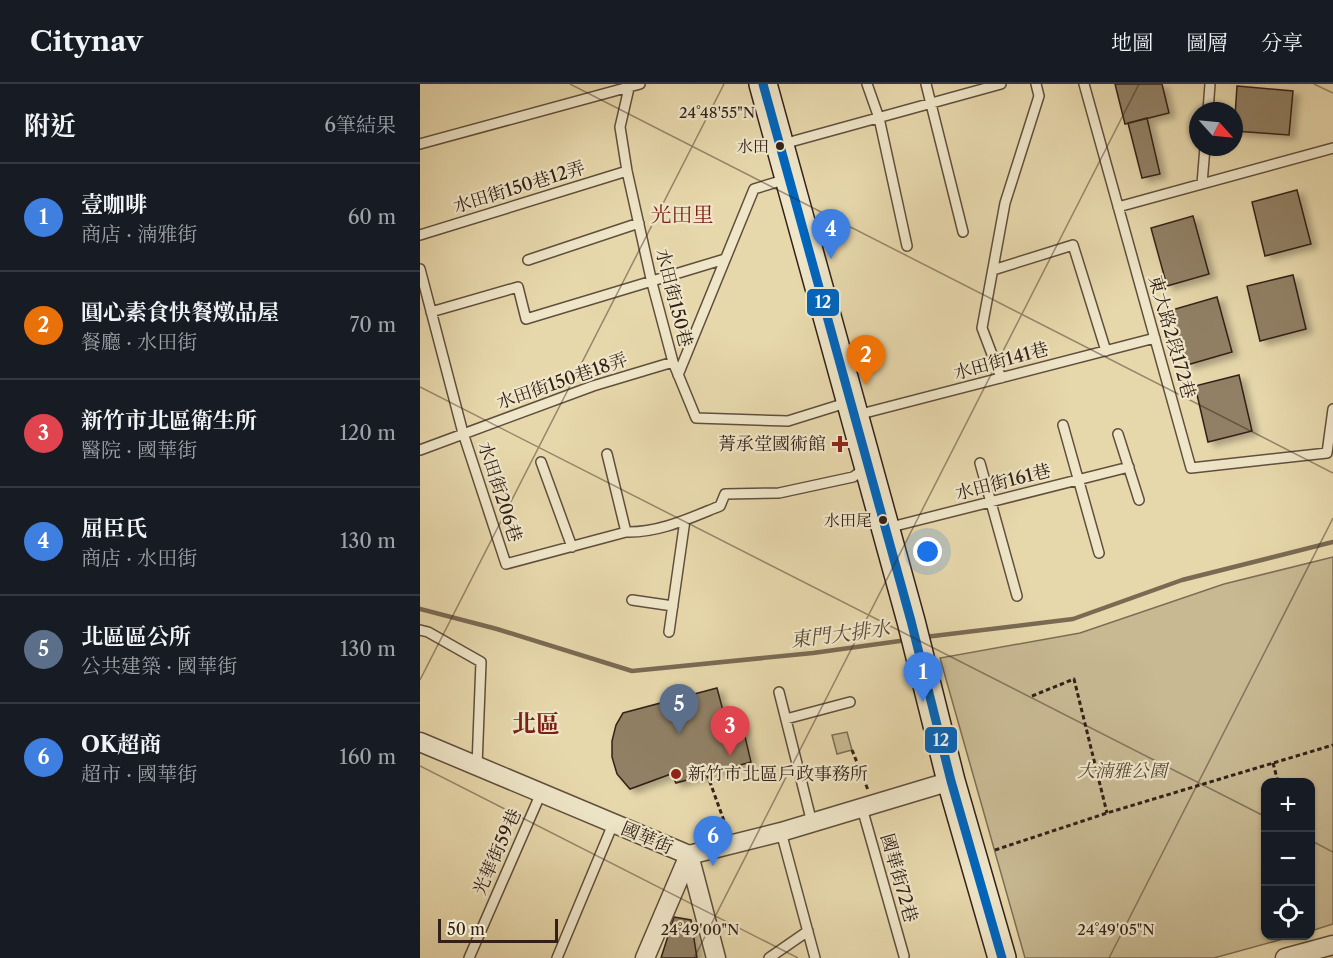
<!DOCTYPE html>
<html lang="zh-TW">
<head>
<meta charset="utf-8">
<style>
	:root { --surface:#171b24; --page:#20242c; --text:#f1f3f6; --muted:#9ea1a6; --line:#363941; --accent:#0b8043 }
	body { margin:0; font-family:"Libre Caslon Text","Noto Serif TC",serif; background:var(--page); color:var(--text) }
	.controls { position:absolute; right:18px; bottom:18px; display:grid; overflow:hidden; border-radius:12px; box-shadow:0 2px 4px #0004 }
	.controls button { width:54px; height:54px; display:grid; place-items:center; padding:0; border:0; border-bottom:2px solid var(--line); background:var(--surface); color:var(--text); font:30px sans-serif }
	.compass { position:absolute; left:769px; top:18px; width:54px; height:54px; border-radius:50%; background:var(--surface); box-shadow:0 2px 4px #0004; rotate:117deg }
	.scale { position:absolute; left:18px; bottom:15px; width:120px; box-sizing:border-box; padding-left:6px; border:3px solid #332118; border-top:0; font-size:16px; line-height:21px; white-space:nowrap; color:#332118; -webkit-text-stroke:4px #efe6c9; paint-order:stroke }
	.you { position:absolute; left:508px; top:468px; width:21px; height:21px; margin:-15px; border:4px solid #fff; border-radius:50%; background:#1a73e8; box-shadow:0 0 0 9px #1a73e833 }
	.badge { display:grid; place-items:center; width:39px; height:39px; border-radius:50%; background:var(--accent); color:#fff; font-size:20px; font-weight:700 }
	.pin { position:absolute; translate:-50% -50px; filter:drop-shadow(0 2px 3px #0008) }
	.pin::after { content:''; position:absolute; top:32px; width:21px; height:18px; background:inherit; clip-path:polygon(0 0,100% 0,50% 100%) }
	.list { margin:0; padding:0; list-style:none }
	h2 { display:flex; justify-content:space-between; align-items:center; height:78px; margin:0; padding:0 24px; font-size:26px }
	h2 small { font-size:20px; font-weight:400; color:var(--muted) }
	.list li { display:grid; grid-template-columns:39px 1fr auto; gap:18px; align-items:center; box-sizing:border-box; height:108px; padding:0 24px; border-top:2px solid var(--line) }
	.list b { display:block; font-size:22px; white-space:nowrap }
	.list p { margin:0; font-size:20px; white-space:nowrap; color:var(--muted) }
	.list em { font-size:20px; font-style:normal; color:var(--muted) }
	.icon { flex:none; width:33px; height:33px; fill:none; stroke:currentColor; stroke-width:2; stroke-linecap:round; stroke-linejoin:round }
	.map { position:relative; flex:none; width:913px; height:874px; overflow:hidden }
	header { display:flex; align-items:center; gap:36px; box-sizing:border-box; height:84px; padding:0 30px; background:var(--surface); border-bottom:2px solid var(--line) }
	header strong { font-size:28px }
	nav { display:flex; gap:33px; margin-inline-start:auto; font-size:21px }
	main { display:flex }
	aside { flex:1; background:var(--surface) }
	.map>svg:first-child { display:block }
</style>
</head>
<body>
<header>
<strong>Citynav</strong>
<nav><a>地圖</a><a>圖層</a><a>分享</a></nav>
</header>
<main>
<aside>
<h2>附近<small>6筆結果</small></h2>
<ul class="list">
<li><span class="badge" style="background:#3f7fe0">1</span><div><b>壹咖啡</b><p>商店 · 湳雅街</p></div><em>60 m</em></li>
<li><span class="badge" style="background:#e8710a">2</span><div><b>圓心素食快餐燉品屋</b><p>餐廳 · 水田街</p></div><em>70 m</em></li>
<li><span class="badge" style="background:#e0444e">3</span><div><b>新竹市北區衛生所</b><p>醫院 · 國華街</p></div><em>120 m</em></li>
<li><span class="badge" style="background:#3f7fe0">4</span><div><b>屈臣氏</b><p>商店 · 水田街</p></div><em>130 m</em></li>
<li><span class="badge" style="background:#5c6f8a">5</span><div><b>北區區公所</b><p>公共建築 · 國華街</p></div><em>130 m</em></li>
<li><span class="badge" style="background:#3f7fe0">6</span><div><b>OK超商</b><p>超市 · 國華街</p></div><em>160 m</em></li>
</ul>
</aside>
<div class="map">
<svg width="913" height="874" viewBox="0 0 913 874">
	<defs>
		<filter id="shadow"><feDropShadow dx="6" dy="4" stdDeviation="3" flood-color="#0004"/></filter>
	</defs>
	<rect width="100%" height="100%" fill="#e7d8ac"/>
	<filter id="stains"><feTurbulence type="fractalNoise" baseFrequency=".00333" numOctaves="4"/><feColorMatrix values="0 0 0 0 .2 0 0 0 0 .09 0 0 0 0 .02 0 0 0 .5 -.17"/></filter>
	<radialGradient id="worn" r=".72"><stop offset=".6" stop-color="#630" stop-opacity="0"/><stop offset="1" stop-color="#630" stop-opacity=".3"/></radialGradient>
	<!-- green -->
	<path fill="#c8b993" stroke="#7e6d56" stroke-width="1.5" d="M913 473V840L891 847 890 698H846V852H874L794 874H605L520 574 660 549 804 500Z
		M427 648 432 666 417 670 412 651Z"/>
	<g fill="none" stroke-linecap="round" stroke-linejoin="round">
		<!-- stream -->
		<path stroke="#7a6a53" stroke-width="4.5" d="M0 525 77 545 212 587 393 569 487 556
			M505 553 653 535 762 496 913 458"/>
	</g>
	<!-- building -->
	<path fill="#918065" stroke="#332118" stroke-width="1.5" filter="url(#shadow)" d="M695 0H742L749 29 705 40Z
		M817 2 873 7 869 51 814 47Z
		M727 34 740 90 722 94 708 39Z
		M877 106 891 160 845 172 832 118Z
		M773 132 789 190 747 202 731 144Z
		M873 191 886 245 840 257 827 202Z
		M797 213 812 268 767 281 752 226Z
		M819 291 832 347 788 358 775 302Z
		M297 604 307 642 322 640 331 678 256 699 251 690 210 705 197 690 192 673V657L196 641 203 629Z
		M254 833 271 836 277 874H241Z"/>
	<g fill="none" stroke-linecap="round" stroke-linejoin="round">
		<defs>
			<path id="lane" d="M447 0 459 34 487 162
				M506 0 543 148
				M664 0 771 384 907 369 913 325
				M209 4 200 43 207 87 232 199 253 278 276 334 368 337 429 318
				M788 27 790 0
				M0 60 220 0
				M363 60 581 0
				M782 100 785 63
				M698 123 913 64
				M0 151 207 87
				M108 176 219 139
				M0 185 43 349 86 480 206 448C239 449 270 434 300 422L305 410 359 409 433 393 446 384
				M573 186 653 161 686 267
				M11 228 98 203 106 235 305 175
				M258 291 334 105 367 95
				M581 294 562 244 585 119 619 12 616 0
				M437 331 735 254
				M643 341 679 469
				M698 350 719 416
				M0 366 173 302 253 278
				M187 370 206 448
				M121 378 152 463
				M560 379 597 512
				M467 444 709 383
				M212 516 253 522
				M0 546 8 548 61 578 57 682
				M249 548 265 436
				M359 608 392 739
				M366 635 430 618
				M442 724 484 872
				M361 748 395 874
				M49 874 121 709
				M137 874 193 740
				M349 874 388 847"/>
			<path id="street" d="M0 658 269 771 361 748 531 697
				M269 771 296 874
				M225 874 269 771
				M865 874 913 861"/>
			<path id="secondary" d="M343 0 491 537 531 697 582 874"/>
		</defs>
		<!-- lane casing -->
		<use href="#lane" stroke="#604f3d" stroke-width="12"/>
		<!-- street casing -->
		<use href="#street" stroke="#604f3d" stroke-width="21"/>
		<!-- secondary casing -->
		<use href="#secondary" stroke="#332118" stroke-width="30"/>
		<!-- path -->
		<path stroke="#332118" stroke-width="3" stroke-dasharray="4.5 3" stroke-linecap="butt" d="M612 612 654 595 687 729
			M432 666 448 706
			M853 679 858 698
			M287 690 307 745
			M575 766 687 729 913 661
			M890 833 893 843"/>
		<!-- lane -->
		<use href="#lane" stroke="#efe6c9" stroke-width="9"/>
		<!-- street -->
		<use href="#street" stroke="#efe6c9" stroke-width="18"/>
		<!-- secondary -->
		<use href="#secondary" stroke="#efe6c9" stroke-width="27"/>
		<defs>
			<path id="bus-1" d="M343 0 491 537 531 697 582 874"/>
		</defs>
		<!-- bus-1 casing -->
		<use href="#bus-1" stroke="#efe6c9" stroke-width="14"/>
		<!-- bus-1 -->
		<use href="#bus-1" stroke="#0065bd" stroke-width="9"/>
	</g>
	<!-- ticks -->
	<path fill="none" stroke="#332118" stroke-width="1.5" stroke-opacity="0.45" d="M150 0 913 389M894 0 913 9M0 303 846 733M0 596 304 0M0 682 378 874M890 756 913 768M274 874 719 0M689 874 913 434"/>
	<!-- markers -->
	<g fill="#332118" stroke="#efe6c9" stroke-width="2">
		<circle cx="360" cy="62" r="5"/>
		<circle cx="463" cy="436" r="5"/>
	</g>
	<g fill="#8f2418" stroke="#efe6c9" stroke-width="2">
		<path d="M417 351h6v6h6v6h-6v6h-6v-6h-6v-6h6z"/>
		<circle cx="256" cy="690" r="6"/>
	</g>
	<g text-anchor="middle" stroke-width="4.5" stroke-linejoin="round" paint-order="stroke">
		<!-- bus labels -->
		<g font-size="16" fill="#332118" stroke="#efe6c9" text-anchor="end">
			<text x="349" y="68">水田</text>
			<text x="452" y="442">水田尾</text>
		</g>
		<!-- street labels -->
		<g font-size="18" fill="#332118" stroke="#efe6c9">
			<text transform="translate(99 103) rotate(-17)" y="6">水田街150巷12弄</text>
			<text transform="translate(254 214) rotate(76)" y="6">水田街150巷</text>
			<text transform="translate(752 253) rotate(74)" y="6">東大路2段172巷</text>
			<text transform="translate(581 277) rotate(-15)" y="6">水田街141巷</text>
			<text transform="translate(142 297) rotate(-19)" y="6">水田街150巷18弄</text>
			<text transform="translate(583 398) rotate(-14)" y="6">水田街161巷</text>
			<text transform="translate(80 408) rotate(72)" y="6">水田街206巷</text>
			<text transform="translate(227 754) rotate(23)" y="6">國華街</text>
			<text transform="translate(77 768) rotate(-66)" y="6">光華街59巷</text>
			<text transform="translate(479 794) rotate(74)" y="6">國華街72巷</text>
		</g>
		<!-- poi labels -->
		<g font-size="18" fill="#332118" stroke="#efe6c9" text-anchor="end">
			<text x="406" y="366">菁承堂國術館</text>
			<text x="268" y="696" text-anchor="start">新竹市北區戶政事務所</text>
		</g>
		<!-- park labels -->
		<g font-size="18" font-style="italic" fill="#584737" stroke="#efe6c9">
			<text x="702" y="693">大湳雅公園</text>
		</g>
		<!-- water labels -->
		<g font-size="20" font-style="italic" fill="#5d4b3a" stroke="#efe6c9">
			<text transform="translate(420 550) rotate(-7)" y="7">東門大排水</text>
		</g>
		<!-- quarter labels -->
		<g font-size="21" fill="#7a1f14" stroke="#efe6c9">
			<text x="262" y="138">光田里</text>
		</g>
		<!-- district labels -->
		<g font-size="24" font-weight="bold" fill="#7a1f14" stroke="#efe6c9">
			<text x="116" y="648">北區</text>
		</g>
	</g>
	<g font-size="15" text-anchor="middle" fill="#332118" stroke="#efe6c9" stroke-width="4.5" stroke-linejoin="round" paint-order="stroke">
		<text x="297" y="34">24°48'55"N</text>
		<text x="280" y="851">24°49'00"N</text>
		<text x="696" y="851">24°49'05"N</text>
	</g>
	<g stroke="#efe6c9" stroke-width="2">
		<rect x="386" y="204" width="34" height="29" rx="6" fill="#0065bd"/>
		<rect x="504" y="642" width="34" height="28" rx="6" fill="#0065bd"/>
	</g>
	<g font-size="16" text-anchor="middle" font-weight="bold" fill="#fff">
		<text x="403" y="224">12</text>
		<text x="521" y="662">12</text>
	</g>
	<rect width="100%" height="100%" filter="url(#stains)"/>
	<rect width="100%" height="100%" fill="url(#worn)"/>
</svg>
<div class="controls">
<button>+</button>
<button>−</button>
<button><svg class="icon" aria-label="locate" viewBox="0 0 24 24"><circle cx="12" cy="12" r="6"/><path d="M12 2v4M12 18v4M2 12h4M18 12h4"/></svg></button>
</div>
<svg class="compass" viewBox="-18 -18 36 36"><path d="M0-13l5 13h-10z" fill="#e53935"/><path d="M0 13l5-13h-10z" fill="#9ea1a6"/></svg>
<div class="scale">50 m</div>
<div class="you"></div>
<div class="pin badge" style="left:503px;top:618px;background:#3f7fe0">1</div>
<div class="pin badge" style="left:446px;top:301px;background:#e8710a">2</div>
<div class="pin badge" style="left:310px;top:672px;background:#e0444e">3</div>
<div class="pin badge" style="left:411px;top:175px;background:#3f7fe0">4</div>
<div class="pin badge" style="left:259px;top:650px;background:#5c6f8a">5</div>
<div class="pin badge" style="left:293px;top:782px;background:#3f7fe0">6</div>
</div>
</main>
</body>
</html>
